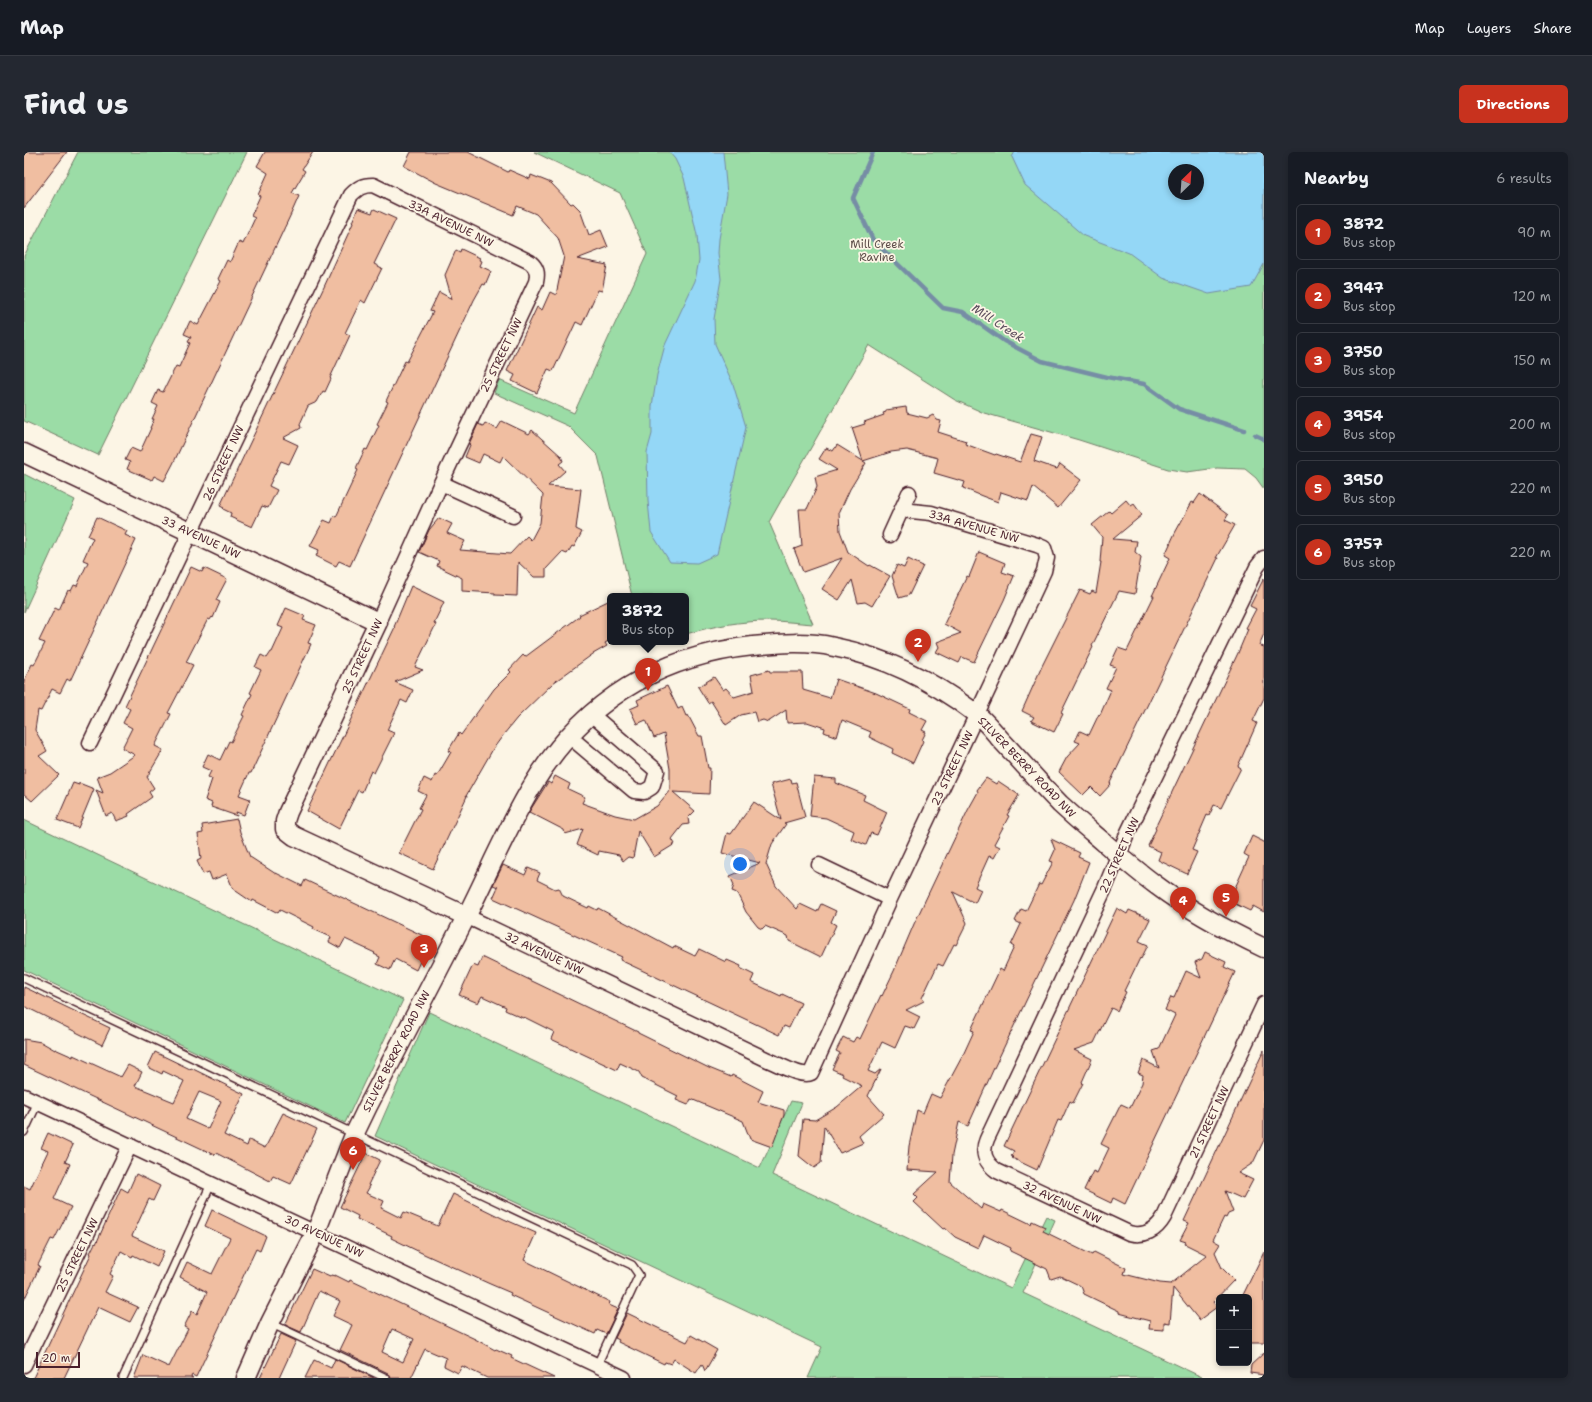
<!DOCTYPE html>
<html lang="en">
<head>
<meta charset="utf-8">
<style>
	:root { --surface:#171b24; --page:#242831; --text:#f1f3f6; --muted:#9ea1a6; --line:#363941; --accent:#c8321e }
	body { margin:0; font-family:"Shantell Sans",sans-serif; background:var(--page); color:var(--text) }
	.controls { position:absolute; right:12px; bottom:12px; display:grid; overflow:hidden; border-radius:6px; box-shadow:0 2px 6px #0003 }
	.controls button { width:36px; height:36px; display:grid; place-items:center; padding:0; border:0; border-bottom:1px solid var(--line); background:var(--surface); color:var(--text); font:20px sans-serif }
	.compass { position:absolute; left:1144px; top:12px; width:36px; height:36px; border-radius:50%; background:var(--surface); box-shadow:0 2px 6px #0003; rotate:25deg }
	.scale { position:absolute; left:12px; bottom:10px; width:44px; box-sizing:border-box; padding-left:4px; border:2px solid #4a1f2b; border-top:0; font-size:11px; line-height:14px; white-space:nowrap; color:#4a1f2b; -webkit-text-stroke:3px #fcf5e5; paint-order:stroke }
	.you { position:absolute; left:716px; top:712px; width:14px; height:14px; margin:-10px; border:3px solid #fff; border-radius:50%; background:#1a73e8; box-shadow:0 0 0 6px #1a73e833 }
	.badge { display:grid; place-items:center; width:26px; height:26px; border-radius:50%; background:var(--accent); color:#fff; font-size:13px; font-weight:700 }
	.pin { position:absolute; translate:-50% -33px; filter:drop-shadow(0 1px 2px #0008) }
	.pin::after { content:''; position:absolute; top:21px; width:14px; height:12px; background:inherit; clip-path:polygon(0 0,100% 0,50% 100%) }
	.popup { position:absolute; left:583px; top:441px; width:82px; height:52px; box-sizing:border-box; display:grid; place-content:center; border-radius:6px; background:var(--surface); filter:drop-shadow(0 1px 3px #0005); font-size:13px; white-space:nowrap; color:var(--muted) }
	.popup b { font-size:15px; color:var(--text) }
	.popup::after { content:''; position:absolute; left:50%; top:100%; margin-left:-8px; border:8px solid transparent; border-top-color:var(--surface) }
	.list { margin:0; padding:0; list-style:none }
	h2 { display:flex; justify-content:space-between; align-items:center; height:52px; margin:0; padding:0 16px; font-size:17px }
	h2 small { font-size:13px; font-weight:400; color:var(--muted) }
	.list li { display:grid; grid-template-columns:26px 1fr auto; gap:12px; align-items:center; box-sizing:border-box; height:56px; margin:0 8px 8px; padding:0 8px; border:1px solid var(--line); border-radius:6px }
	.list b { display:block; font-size:15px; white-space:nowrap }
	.list p { margin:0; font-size:13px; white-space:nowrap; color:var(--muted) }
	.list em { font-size:13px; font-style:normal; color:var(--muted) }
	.map { position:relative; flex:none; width:1240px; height:1226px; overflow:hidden; border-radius:6px }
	header { display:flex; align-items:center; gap:24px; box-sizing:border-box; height:56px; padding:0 20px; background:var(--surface); border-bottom:1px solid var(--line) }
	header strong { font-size:19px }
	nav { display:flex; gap:22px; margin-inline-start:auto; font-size:14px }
	.intro { display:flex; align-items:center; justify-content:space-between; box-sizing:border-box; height:96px; padding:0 24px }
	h1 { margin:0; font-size:28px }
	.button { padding:10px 18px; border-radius:6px; background:var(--accent); color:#fff; font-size:14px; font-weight:700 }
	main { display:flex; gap:24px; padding:0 24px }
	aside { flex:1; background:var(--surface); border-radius:6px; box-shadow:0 2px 6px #0003 }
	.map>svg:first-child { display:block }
</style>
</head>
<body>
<header>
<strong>Map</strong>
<nav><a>Map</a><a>Layers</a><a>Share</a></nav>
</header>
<div class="intro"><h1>Find us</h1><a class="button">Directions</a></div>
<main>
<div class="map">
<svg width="1240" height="1226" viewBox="0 0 1240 1226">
	<rect width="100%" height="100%" fill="#fcf5e5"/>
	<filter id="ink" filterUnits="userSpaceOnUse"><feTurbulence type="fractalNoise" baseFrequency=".025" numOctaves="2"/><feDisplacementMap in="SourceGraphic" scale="8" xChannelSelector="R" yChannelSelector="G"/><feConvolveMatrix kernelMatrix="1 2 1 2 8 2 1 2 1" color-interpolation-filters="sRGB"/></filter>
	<g filter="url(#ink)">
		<!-- green -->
		<path fill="#9bdca6" stroke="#727e68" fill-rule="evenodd" d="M54 0H223L74 303 0 269V104Z
			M510 0H1240V337L1232 326 1221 317 1193 316 1163 320 1144 317 1055 288 960 261 931 248 845 193 745 370 789 472C774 471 760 469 745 469 717 469 689 474 662 482V444H608L574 304 544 274 470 241 475 228 550 261 623 102 596 41ZM1150 18H1174V42H1150Z
			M0 322 51 348 0 460Z
			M0 668 379 848 321 971 0 818Z
			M405 860 736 1016 767 949 778 951 748 1023 987 1136 1022 1064 1031 1068 999 1141 1180 1226H784L798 1195 351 984Z"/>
		<!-- water -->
		<path fill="#94d7f6" stroke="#768da5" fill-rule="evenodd" d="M645 0H699L703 42 695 87 694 101 697 127 690 167 691 192 709 232 722 275 693 402 673 411 646 410 627 380 624 349 623 300 628 282V254L633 223 641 193 671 129 675 108 673 83 660 26 651 7Z
			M991 0H1240V112L1227 135 1185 142 1139 126 1105 101 1060 84 1001 33 988 5ZM1150 18H1174V42H1150Z"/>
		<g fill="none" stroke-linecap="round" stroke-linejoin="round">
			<!-- stream -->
			<path stroke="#768da5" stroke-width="4.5" d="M849 0 829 46 849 88 919 156 939 160 980 189 1018 209 1083 225 1120 232 1155 257 1220 278
				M1231 283 1240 287"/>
		</g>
		<!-- building -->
		<path fill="#f0bea1" stroke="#4a1f2b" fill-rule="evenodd" d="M0 0H43L0 56Z
			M241 0H289L278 17 281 19 268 41 275 44 267 62 149 312 140 329 130 324 128 328 103 317 106 310 101 308 107 296 116 300 127 276H126L130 267H128L134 254 128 251 134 238 139 240 152 214 155 215 166 191 164 190 167 185 160 182 166 169 174 173 197 129 194 127 203 108 206 110 215 90 219 92 231 66 227 64 236 44 234 43 244 21 233 14Z
			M387 0H444L484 20 485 18 506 27 507 23 527 31 547 52 549 51 556 58 565 83 577 78 584 95 553 107 583 113 578 139 574 138 558 173 552 170 529 219 524 217 513 241 488 229 491 223 483 219 513 155 518 158 526 140 532 143 540 104 534 86 512 62 493 54 489 63 412 31 380 14Z
			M334 56 348 61 350 57 372 67 350 112 358 116 341 151 337 148 321 181 326 183 306 226 307 227 301 240 299 239 293 250 284 254 276 272 277 276 259 286 274 293 265 312 257 309 245 334 253 338 244 356 238 354 228 375 206 365 207 361 199 357 200 356 196 354 300 135 329 71 328 70Z
			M437 97 456 106 455 108 458 109 456 114 467 119 461 133 459 132 450 148 326 414 315 409 312 414 292 404 295 398 286 394 300 368 307 371 310 364 312 365 334 318 332 317 333 314 341 297 343 298 355 273 353 272 364 250 362 249 381 209 383 210 409 160 406 159 415 140 428 147 421 123 432 98 436 100Z
			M882 255 883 261 903 266 909 263 913 268 917 269 914 280 942 289 941 292 971 303 972 302 996 310 1007 282 1018 285 1010 309 1033 317 1036 312 1057 328 1034 356 1009 335 1004 349 977 340 974 350 958 344 939 336 941 330 910 321 914 306 883 298 867 300 839 309 842 311 826 337 815 361 816 379 824 400 845 414 846 413 866 424 848 454 841 450 834 451 828 428 815 448 798 437 818 406 779 420 770 397 778 394 775 357H783L793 335 791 325 813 318 795 307 802 296 809 299 813 293 839 309 828 276 841 272 840 270 860 263 859 261 862 260V258Z
			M478 269 505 282 508 278 537 304 539 309 535 312 541 319 524 334 557 337 552 377 558 380 550 395 548 394 543 402 538 400 522 417V425H510L494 410 493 444 471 443V441L438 439V426L413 414 415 409 395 400 405 378 415 366 428 372 423 381 441 389 436 398 486 402 503 384 507 388 516 371 519 343 479 304 476 310 459 302 455 311 441 305 446 293 445 292 454 272 459 274 461 271 473 277Z
			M1176 342 1204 363 1201 368 1211 373 1192 406H1194L1086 631 1087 632 1076 644 1067 635 1059 643 1035 620 1043 605 1056 591 1051 589 1056 579 1065 583 1075 562 1076 563 1087 538 1082 536 1092 515 1086 513 1094 496 1103 499 1104 497 1130 444H1128L1146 406 1141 403 1151 381 1168 350 1170 351Z
			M1102 348 1107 354 1110 352 1118 363 1089 387 1113 389 1111 400 1117 405 1111 442 1095 439 1068 494 1069 495 1037 561 1039 562 1030 580 1007 569 1010 565 998 559 1018 514 1056 438 1066 442 1068 439 1072 441 1077 410H1076L1078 385 1068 373 1085 359 1087 361Z
			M73 365 103 379 101 383 112 388 46 529 43 527 36 541 28 537 17 559 14 558 11 578 23 599 15 604 35 623 8 649 0 642V529L8 512 10 513 21 491 15 489 31 456 35 458 44 438 47 439 50 433 53 434 64 410 59 408 69 386 64 384Z
			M955 400 981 411 978 420 990 424 980 448 950 510 938 505 935 511 912 500 915 495 913 490 937 481 920 472 943 424 945 425Z
			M884 407 899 414 885 443 875 446 868 424 873 413 880 416Z
			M167 415 178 420 180 416 203 427 192 448 196 450 189 466 188 465 186 468 184 467 162 510 169 513 144 561 147 562 131 594 139 598 123 625 130 636 125 640 128 645 104 662 105 664 92 669 88 661 82 664 72 638 79 641 73 625 86 620 111 603 98 596 108 576 99 571 106 557 101 554Z
			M1240 426V482L1235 493 1240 495V546L1229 569 1233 571 1214 614 1217 616 1197 656 1190 653 1185 664 1183 663 1168 698 1173 700 1163 722 1134 708 1137 700 1124 694 1132 677 1131 676 1214 501 1224 477 1222 476 1232 457 1226 454Z
			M387 434 420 450 410 471 412 472 391 515 399 518 371 530 389 538 383 551 377 548 363 578 370 581 350 621 347 619 338 640 334 638 315 677 283 659 371 475H370Z
			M586 448V488L581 491 583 494 569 502 529 531 493 566 480 582 469 597 442 644H443L409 717 375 701 397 657 395 656 402 643 394 639 400 626 408 630 411 623 413 624 427 600 424 599 435 581 437 583 470 537 487 520 485 518 499 503 501 505 556 464 555 463Z
			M262 456 281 464 279 468 292 473 284 491 287 492 227 621H225L215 643 226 647 220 663 212 660 213 664 187 655 188 651 181 648 188 627 184 625 187 619 178 615 184 602 196 608 205 589 207 590 220 564 218 563 228 542 226 541 237 518 231 515 237 503 243 506 247 500H248L259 476 254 474Z
			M745 518 746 520H778L779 538 806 546 812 527 852 541 886 557 885 560 903 569 898 578 902 580 898 588 899 589 889 611 868 601 869 597 845 585 847 580 818 568 813 585 800 580 801 576 783 570 763 571 762 558 744 570 739 568 733 570 730 560 717 563 702 573 687 549 684 551 674 535 690 525 699 538 702 536 710 545 730 539 727 523Z
			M643 534 654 557 658 555 662 564 664 563 675 584H678L684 616H686L685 642 649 640 671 659 664 666 665 672 659 673 648 687 651 692 630 705 614 679 609 706 604 705 599 709 595 703 575 699 574 703 553 693 559 677 541 682 540 678 505 660 524 630 527 632 531 624 546 632 544 637 561 645 558 651 591 663 610 667 633 654 646 638V617L640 582 630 586 622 568 613 572 606 557 615 553 613 548Z
			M790 625 812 627V631L841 643 839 648 863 660 853 683 847 681 842 693 827 687 830 679 802 666 786 664Z
			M962 626 972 632 974 629 995 643 983 663 985 664 970 692 976 695 970 706 965 704 951 735 957 738 951 751 929 740 943 771 932 793 930 792 919 814 914 812 898 846 900 849 882 858 896 865 890 877 881 874 871 896 858 890 844 919 851 922 857 917 844 944 860 962 835 984 839 991 816 1001 800 974 797 1011 790 1016 775 1004 779 967 791 968 813 955 838 934 818 924 819 922 808 917 816 901 812 899 819 885 829 890 832 885 836 887 857 843 858 844 870 819 890 772 944 658 954 640 953 638Z
			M767 627 768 631 772 630 781 665 760 671 762 672 748 692 742 712 752 734 773 757 776 752 793 760 797 752 812 759 807 770 812 773 797 805 765 789 764 784 741 774 738 777 734 775 722 760 713 741 708 739 710 733 706 724 736 711 698 701 703 681 707 682 730 650 757 668 747 632Z
			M49 631 55 633V631L70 637 54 676 33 668Z
			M213 667 216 680 226 705 252 722V721L278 734 281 728 402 785 397 794 402 797 392 818 371 807 366 818 353 812 356 805 350 802 351 801 321 787 316 796 305 790 307 785 289 777 290 775 256 758 254 761 229 748 228 750 209 737 203 722 188 728 185 720 179 722 173 709 177 707 174 682 179 681 178 673Z
			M1228 684 1240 690V760L1229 754 1226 759 1205 749 1225 705 1220 702Z
			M1027 687 1056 701 1054 705 1065 710 1050 748 970 916 944 974 935 970 928 1003 926 1030 957 1057 959 1052 977 1060 978 1058 1007 1072 1008 1069 1021 1075 1019 1079 1068 1103 1070 1100 1102 1116 1100 1122 1136 1131 1147 1132 1183 1103 1161 1092 1162 1090 1156 1088 1165 1071 1160 1069 1240 898V988L1229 1011 1214 1021 1229 1028 1219 1047 1201 1039 1209 1060 1204 1062 1202 1066 1200 1065 1189 1088 1196 1092 1191 1100 1198 1116 1210 1128 1189 1150 1193 1155 1175 1168 1149 1136 1146 1171 1140 1170V1178L1125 1177 1126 1169 1095 1161V1159L1060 1142 1057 1134 1036 1124 1027 1127 1023 1117 986 1099 987 1096 960 1083 954 1096 931 1085 921 1076 919 1077 890 1050 894 1046 890 1042 914 1020 883 1018 885 994 893 958 899 961 907 942 916 946 939 903 950 879 947 878 976 817 979 819 990 795 987 793 997 772 991 769 997 757 1002 759 1015 732 1017 733 1029 710 1026 709 1031 698Z
			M479 713 501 723 504 716 516 721 513 728 531 737 535 736 539 744 564 756 565 754 573 758 574 756 649 796 650 794 671 804 675 797 702 810 703 808 717 814 716 816 730 823 727 830 757 844 758 842 777 851 765 876 760 874 755 883 596 808 598 805 469 746 474 735 469 733Z
			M1093 756 1103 762 1105 758 1126 767 1115 789 1124 793 1117 807 1116 806 1100 839 1102 840 1093 859 1087 856 1070 891 1050 898 1068 907 1058 930 1059 931 1049 951 1046 949 1037 969 1034 968 1013 1018 988 1006 989 1005 987 1004 990 999 980 994Z
			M1181 800 1202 810 1200 815 1211 820 1101 1052 1089 1046 1087 1051 1060 1038 1069 1019 1073 1021 1085 996 1077 992 1097 952 1106 956 1118 931 1119 923 1114 921 1119 908 1135 916 1129 899 1135 897 1151 863 1141 858 1147 845 1150 846 1162 819 1177 826 1171 810 1178 807Z
			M458 805 614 880V881L685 916 707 925 708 923 739 939 734 950 760 958V963L748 995 726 987 719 969 667 947 664 953 652 948 654 944 618 926 615 920 609 917 596 911 593 918 527 887 530 880 500 865 499 866 483 859 481 858 482 855 458 844 454 851 435 843 449 813 454 815Z
			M0 835 86 876 78 893 0 854Z
			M0 887 17 890 31 898V897L49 905V903L97 925 104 913 118 920 111 934 150 950 160 929 139 919 138 922 124 915 131 900 166 917 167 916 220 942 200 983 223 994 225 988 241 996 259 961 293 977 267 1032 249 1024 246 1029 192 1001 191 1003 0 913ZM175 940 197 949 184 977 162 967Z
			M24 981 49 993 41 1010 46 1012 30 1047 47 1055 30 1088 27 1087 14 1113 16 1114 0 1148V1034L6 1037 24 999 17 996Z
			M342 1001 356 1008 344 1033 346 1034 342 1041 360 1049 357 1056 377 1066 380 1060 414 1074 429 1042 480 1067 512 1081 500 1108 586 1150 585 1153 594 1157 582 1182 573 1178 571 1182 486 1143 487 1141 466 1132 402 1103 367 1086 368 1084 333 1067 334 1064 316 1055Z
			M112 1022 136 1034 129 1049 125 1047 108 1084 140 1099 133 1115 109 1103 108 1105 97 1099 86 1122 89 1124 81 1140 114 1155 106 1170 74 1155 40 1226H9L67 1102 66 1101 71 1091 72 1092 97 1036 104 1040Z
			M188 1058 242 1084 236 1099 232 1097 172 1225 168 1223 167 1225 169 1226H110L119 1203 145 1215 164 1177 160 1175 168 1159 173 1162 183 1140 156 1125 163 1110 188 1122 206 1086 181 1074Z
			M1240 1100V1191H1225V1145H1218Z
			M288 1117 306 1125 307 1123 311 1124V1123L325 1130 326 1128 451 1187 471 1198 472 1197 488 1204 487 1206 530 1226H463L438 1214 434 1221 420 1214 422 1206 401 1197 387 1226H367L364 1221 316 1198 328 1173 309 1164 316 1149 295 1139 277 1180 261 1173ZM368 1177 390 1187 379 1210 358 1200Z
			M603 1161 663 1190 667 1183 693 1198 681 1219 678 1212 672 1221 650 1207 647 1212 641 1210 640 1212 594 1190 595 1188 591 1186Z
			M257 1182 272 1189 255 1226H236Z
			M1240 1201V1223L1226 1221 1227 1213Z
			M311 1207 350 1226H281L290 1208 307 1216Z"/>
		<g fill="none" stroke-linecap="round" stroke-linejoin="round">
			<defs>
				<path id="service" d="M0 826 608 1113 615 1123 573 1213
					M0 980 14 950
					M246 1171 362 1226
					M99 1226 187 1032"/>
				<path id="minor" d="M417 331 489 364
					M866 383 885 341
					M1240 406 1233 415 1104 680 1081 736 963 987C957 1001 961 1010 973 1019L1105 1081C1120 1085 1132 1079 1140 1065L1240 852
					M545 584 610 639 620 640 628 635 633 619 567 562
					M66 591 327 43C334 36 338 33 349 33L506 110C513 116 514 121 512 130L417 331 354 470
					M795 713 866 747
					M442 764 744 908C754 912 778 926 787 921L866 747 1020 419 1023 406 1020 396 1013 393 907 361 878 358
					M0 944 600 1226
					M0 1213 106 993"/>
				<path id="tertiary" d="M0 301 354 470 264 660 261 669V677L270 684 442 764
					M222 1226 246 1171 292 1080 330 983 344 954C376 891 410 828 442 765 465 720 484 673 510 631 560 549 635 504 729 494 756 491 784 489 810 495 861 505 910 530 951 561 961 568 969 579 977 588 997 609 1016 632 1036 652 1047 662 1058 672 1069 681 1090 699 1110 717 1132 733 1165 758 1202 778 1240 796"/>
			</defs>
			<!-- service casing -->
			<use href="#service" stroke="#4a1f2b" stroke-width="10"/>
			<!-- minor casing -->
			<use href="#minor" stroke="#4a1f2b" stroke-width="17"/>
			<!-- tertiary casing -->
			<use href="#tertiary" stroke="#4a1f2b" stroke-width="21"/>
			<!-- service -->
			<use href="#service" stroke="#fcf5e5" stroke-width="7"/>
			<!-- minor -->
			<use href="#minor" stroke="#fcf5e5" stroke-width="14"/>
			<!-- tertiary -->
			<use href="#tertiary" stroke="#fcf5e5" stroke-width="18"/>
		</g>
	</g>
	<g text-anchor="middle" stroke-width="3.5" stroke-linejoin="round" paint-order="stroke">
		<!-- street labels -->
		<g font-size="11" fill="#4a1f2b" stroke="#fcf5e5">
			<text transform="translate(427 71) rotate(26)" y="4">33A AVENUE NW</text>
			<text transform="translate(477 203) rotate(-64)" y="4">25 STREET NW</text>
			<text transform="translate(199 311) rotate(-65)" y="4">26 STREET NW</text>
			<text transform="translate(950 374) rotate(16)" y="4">33A AVENUE NW</text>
			<text transform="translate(177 385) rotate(25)" y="4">33 AVENUE NW</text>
			<text transform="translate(338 504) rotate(-65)" y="4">25 STREET NW</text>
			<text transform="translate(1003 615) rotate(46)" y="4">SILVER BERRY ROAD NW</text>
			<text transform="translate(928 616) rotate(-64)" y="4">23 STREET NW</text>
			<text transform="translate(1095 703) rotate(-66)" y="4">22 STREET NW</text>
			<text transform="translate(520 801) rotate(25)" y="4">32 AVENUE NW</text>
			<text transform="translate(372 899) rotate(-63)" y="4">SILVER BERRY ROAD NW</text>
			<text transform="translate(1185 970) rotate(-65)" y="4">21 STREET NW</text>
			<text transform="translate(1038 1050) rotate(25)" y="4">32 AVENUE NW</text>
			<text transform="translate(300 1084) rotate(25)" y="4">30 AVENUE NW</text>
			<text transform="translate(53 1103) rotate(-64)" y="4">25 STREET NW</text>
		</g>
		<!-- park labels -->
		<g font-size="11" fill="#5e4e4a" stroke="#fcf5e5">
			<text x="853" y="96">Mill Creek<tspan x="853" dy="13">Ravine</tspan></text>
		</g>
		<!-- water labels -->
		<g font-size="12" font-style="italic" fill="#5c4d5e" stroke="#fcf5e5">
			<text transform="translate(974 171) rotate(33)" y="4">Mill Creek</text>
		</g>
	</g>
</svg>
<div class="controls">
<button>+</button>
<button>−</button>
</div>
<svg class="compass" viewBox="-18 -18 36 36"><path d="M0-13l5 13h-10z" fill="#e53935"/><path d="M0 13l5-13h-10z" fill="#9ea1a6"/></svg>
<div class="scale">20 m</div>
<div class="you"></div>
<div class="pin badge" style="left:624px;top:539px">1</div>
<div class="popup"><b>3872</b>Bus stop</div>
<div class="pin badge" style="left:894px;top:510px">2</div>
<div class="pin badge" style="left:400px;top:816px">3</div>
<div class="pin badge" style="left:1159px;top:768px">4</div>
<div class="pin badge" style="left:1202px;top:765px">5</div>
<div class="pin badge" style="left:329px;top:1018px">6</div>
</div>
<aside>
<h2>Nearby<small>6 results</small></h2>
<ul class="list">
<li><span class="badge">1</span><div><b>3872</b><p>Bus stop</p></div><em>90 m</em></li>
<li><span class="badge">2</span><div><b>3947</b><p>Bus stop</p></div><em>120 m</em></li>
<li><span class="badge">3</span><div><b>3750</b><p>Bus stop</p></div><em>150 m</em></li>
<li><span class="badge">4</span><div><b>3954</b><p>Bus stop</p></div><em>200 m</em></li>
<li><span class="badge">5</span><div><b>3950</b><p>Bus stop</p></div><em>220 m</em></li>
<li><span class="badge">6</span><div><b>3757</b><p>Bus stop</p></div><em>220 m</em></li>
</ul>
</aside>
</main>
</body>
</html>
